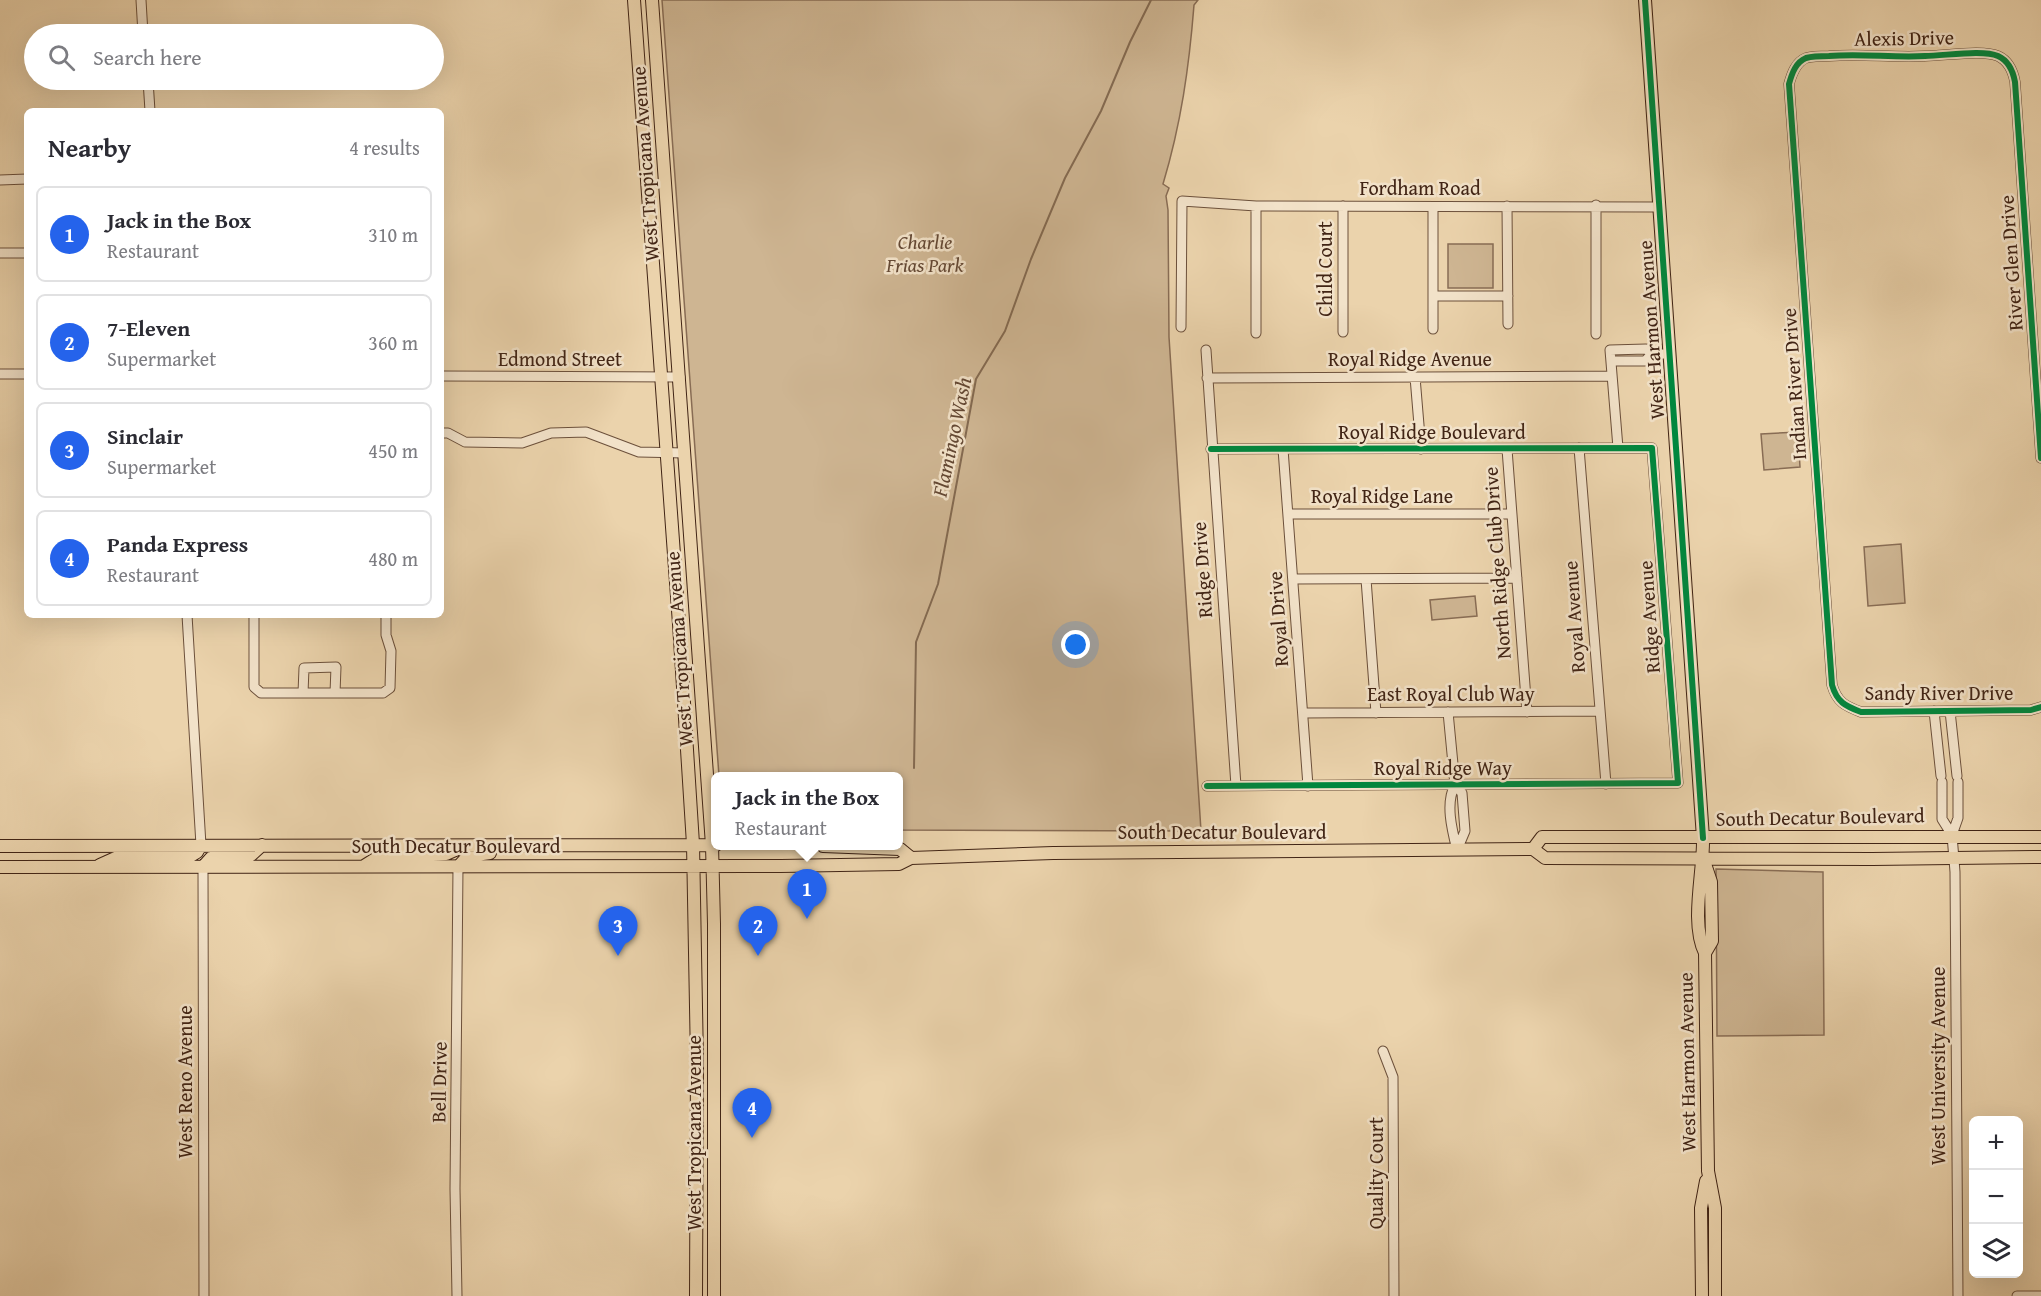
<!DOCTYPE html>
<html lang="en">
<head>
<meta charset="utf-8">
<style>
	:root { --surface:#fff; --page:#f7f7f7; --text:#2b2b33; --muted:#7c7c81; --line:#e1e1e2; --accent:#2563eb }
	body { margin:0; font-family:"Gentium Book Plus",serif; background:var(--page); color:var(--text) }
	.controls { position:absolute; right:18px; bottom:18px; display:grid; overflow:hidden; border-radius:9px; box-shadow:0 6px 24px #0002 }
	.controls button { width:54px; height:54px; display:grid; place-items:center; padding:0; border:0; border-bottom:2px solid var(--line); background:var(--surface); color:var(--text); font:30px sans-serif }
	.you { position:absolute; left:1076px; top:645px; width:21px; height:21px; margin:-15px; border:4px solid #fff; border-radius:50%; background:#1a73e8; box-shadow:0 0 0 9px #1a73e833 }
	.badge { display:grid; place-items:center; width:39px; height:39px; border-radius:50%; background:var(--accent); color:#fff; font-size:20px; font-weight:700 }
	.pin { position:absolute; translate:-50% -50px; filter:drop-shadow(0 2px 3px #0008) }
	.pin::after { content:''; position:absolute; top:32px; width:21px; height:18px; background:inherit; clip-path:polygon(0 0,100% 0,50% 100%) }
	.popup { position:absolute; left:711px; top:772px; width:192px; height:78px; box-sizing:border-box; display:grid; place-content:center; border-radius:9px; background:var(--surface); filter:drop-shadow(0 2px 4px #0005); font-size:20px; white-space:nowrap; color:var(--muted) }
	.popup b { font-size:22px; color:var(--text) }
	.popup::after { content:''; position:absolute; left:50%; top:100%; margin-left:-12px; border:12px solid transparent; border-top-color:var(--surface) }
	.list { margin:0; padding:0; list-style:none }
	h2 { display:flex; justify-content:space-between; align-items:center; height:78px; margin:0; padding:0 24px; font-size:26px }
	h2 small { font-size:20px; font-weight:400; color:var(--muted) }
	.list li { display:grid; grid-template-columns:39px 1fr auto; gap:18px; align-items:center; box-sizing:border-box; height:96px; margin:0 12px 12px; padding:0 12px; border:2px solid var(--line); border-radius:9px }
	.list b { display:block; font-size:22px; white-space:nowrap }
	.list p { margin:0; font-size:20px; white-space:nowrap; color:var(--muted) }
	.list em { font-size:20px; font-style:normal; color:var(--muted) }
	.icon { flex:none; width:33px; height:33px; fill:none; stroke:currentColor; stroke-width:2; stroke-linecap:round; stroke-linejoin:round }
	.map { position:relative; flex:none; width:2041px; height:1296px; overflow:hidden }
	.search { position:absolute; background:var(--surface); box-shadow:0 6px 24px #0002; left:24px; top:24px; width:420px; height:66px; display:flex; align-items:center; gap:15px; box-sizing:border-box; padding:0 21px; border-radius:33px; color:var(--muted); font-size:22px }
	.panel { position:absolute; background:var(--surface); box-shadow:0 6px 24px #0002; left:24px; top:108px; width:420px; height:510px; border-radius:9px }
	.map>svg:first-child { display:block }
</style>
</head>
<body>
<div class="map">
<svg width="2041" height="1296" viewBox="0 0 2041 1296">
	<rect width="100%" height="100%" fill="#ebd3ac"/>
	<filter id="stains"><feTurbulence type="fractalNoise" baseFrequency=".00333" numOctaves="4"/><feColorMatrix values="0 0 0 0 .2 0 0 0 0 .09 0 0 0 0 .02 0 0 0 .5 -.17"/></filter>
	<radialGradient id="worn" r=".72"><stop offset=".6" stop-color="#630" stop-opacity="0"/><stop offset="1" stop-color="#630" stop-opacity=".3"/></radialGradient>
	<!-- green -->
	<path fill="#ceb592" stroke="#886c54" stroke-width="1.5" d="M662 0H1198L1194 5C1189 68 1181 124 1163 184L1169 188 1166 196 1168 210 1169 337 1201 831 899 830 898 776H719Z
		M1448 244H1493V288H1448Z
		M1798 432 1800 467 1764 470 1761 434Z
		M1901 544 1905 603 1868 606 1864 547Z
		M1475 596 1477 616 1432 620 1430 600Z
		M1716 869 1823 872 1824 1035 1717 1036Z"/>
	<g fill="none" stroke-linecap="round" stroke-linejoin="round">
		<!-- stream -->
		<path stroke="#846a51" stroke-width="2" d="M914 768 916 642 938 584 976 379 1005 331 1031 259 1065 178 1101 111 1130 42 1151 0"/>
		<defs>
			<path id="minor" d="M141 0 143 34
				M148 80 150 111
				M0 180 27 179
				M1596 205V334
				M1507 206 1508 324
				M1433 207V329
				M0 253H27
				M1433 296H1508
				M1181 327 1182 201 1256 206 1658 207
				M1343 332V206
				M1256 333V206
				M1206 350 1236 786
				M1611 361H1645L1652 354
				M0 374H27
				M441 376 680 377
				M1415 377 1421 449
				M1207 378 1612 376
				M441 433H448L465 442 522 443 551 433 586 432 639 452 685 453
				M1579 448 1606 784
				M1618 448 1610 350 1646 349 1652 354H1669
				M1283 449 1308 786
				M1507 449 1527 712
				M2041 458 2015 82C2013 71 2009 61 1998 56 1983 49 1944 56 1925 56 1893 58 1861 53 1829 56 1822 56 1813 56 1806 58 1796 62 1792 73 1789 84L1832 685C1837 702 1845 706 1861 712L2031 710 2041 707
				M1288 514H1512
				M1293 579 1517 578
				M1366 579 1376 713
				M187 615 201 845
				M254 615V687L261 693H383L390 688 391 651 386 635V615
				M303 693 304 668 336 667 335 693
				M1934 711 1941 776
				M1950 711 1957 776
				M1448 712 1455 785
				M1303 713 1600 711
				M1942 782V819L1952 835 1955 872 1958 1296
				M1455 785 1462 793 1465 831 1457 850
				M1455 785C1445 803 1452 830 1457 850
				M1207 786 1678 783 1652 448 1211 449
				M1952 835 1958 818V782
				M203 867 204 1296
				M1383 1051 1393 1077 1394 1296
				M457 1296 455 1189 458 867
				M2017 1296H2041"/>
			<path id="major" d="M634 0 679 624 693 844 697 1061 696 1296
				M652 0 712 845 714 924V1296
				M1645 0 1703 838C1704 872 1690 922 1705 953L1708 1171 1715 1208V1296
				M0 846 716 845
				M823 846 900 849 911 858
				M1533 849 1542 837H2041
				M1704 861 1711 882 1712 941 1705 953
				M100 865 120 856 192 855 197 852 201 845
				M364 866 380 856 446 854 455 850 458 847
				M0 867 781 866 899 864 911 858 1053 853 1533 849 1545 858 1872 859 2041 857
				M203 867 211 858 251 855 262 845
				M458 867 468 856 490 853
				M1702 1296 1701 1208 1706 1181"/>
		</defs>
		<!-- minor casing -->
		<use href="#minor" stroke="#6c503b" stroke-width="11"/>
		<!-- major casing -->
		<use href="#major" stroke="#412415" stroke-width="14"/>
		<!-- minor -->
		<use href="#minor" stroke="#f2e2c9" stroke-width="9"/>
		<!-- major -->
		<use href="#major" stroke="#ebd3ac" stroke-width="12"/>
		<defs>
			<path id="cycleway" d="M1645 0 1703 838
				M2041 458 2015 82C2013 71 2009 61 1998 56 1983 49 1944 56 1925 56 1893 58 1861 53 1829 56 1822 56 1813 56 1806 58 1796 62 1792 73 1789 84L1832 685C1837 702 1845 706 1861 712L2031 710 2041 707
				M1207 786 1678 783 1652 448 1211 449"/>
		</defs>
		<!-- cycleway casing -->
		<use href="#cycleway" stroke="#f2e2c9" stroke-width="10"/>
		<!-- cycleway -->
		<use href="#cycleway" stroke="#00873e" stroke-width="6"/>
	</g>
	<g text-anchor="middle" stroke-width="5" stroke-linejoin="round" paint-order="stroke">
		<!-- street labels -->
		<g font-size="20" fill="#412415" stroke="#f2e2c9">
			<text transform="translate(1904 38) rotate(-1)" y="7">Alexis Drive</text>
			<text transform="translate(645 164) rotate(-94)" y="7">West Tropicana Avenue</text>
			<text x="1420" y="195">Fordham Road</text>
			<text transform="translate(2011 263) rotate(-94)" y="7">River Glen Drive</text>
			<text transform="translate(1325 269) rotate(-90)" y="7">Child Court</text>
			<text transform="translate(1651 330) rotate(-94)" y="7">West Harmon Avenue</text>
			<text x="560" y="366">Edmond Street</text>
			<text x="1410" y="366">Royal Ridge Avenue</text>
			<text transform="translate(1794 384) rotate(-94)" y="7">Indian River Drive</text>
			<text x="1432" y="439">Royal Ridge Boulevard</text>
			<text x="1382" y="503">Royal Ridge Lane</text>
			<text transform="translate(1497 563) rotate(-94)" y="7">North Ridge Club Drive</text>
			<text transform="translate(1202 570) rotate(-94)" y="7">Ridge Drive</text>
			<text transform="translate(1574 617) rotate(-94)" y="7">Royal Avenue</text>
			<text transform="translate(1649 617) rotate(-94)" y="7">Ridge Avenue</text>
			<text transform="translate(1278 619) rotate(-94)" y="7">Royal Drive</text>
			<text transform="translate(679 649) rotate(-94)" y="7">West Tropicana Avenue</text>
			<text x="1939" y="700">Sandy River Drive</text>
			<text x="1451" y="701">East Royal Club Way</text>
			<text x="1443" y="775">Royal Ridge Way</text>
			<text transform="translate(1820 817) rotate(-1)" y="7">South Decatur Boulevard</text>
			<text x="1222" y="839">South Decatur Boulevard</text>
			<text x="456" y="853">South Decatur Boulevard</text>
			<text transform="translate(1687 1062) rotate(-91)" y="7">West Harmon Avenue</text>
			<text transform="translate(1938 1066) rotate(-90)" y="7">West University Avenue</text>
			<text transform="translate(185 1082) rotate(-90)" y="7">West Reno Avenue</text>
			<text transform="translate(439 1082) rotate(-89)" y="7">Bell Drive</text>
			<text transform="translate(694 1133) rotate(-90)" y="7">West Tropicana Avenue</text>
			<text transform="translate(1376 1173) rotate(-90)" y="7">Quality Court</text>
		</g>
		<!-- park labels -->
		<g font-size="20" font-style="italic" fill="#644834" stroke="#f2e2c9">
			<text x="925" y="249">Charlie<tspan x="925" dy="23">Frias Park</tspan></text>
		</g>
		<!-- water labels -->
		<g font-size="21" font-style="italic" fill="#634733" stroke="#f2e2c9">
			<text transform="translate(952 437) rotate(-78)" y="7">Flamingo Wash</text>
		</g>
	</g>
	<rect width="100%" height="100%" filter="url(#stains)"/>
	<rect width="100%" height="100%" fill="url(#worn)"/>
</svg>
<div class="controls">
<button>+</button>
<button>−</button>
<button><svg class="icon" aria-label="layers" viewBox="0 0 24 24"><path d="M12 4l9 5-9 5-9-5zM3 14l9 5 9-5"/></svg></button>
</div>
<div class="you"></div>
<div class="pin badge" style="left:807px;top:919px">1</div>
<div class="popup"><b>Jack in the Box</b>Restaurant</div>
<div class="pin badge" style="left:758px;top:956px">2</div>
<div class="pin badge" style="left:618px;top:956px">3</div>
<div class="pin badge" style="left:752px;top:1138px">4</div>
<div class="search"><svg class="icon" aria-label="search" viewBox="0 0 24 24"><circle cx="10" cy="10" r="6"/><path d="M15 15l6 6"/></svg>Search here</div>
<section class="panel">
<h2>Nearby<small>4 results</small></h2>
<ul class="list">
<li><span class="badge">1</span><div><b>Jack in the Box</b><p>Restaurant</p></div><em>310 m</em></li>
<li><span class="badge">2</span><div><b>7-Eleven</b><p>Supermarket</p></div><em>360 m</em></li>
<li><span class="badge">3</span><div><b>Sinclair</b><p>Supermarket</p></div><em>450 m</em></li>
<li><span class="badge">4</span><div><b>Panda Express</b><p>Restaurant</p></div><em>480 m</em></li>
</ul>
</section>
</div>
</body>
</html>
